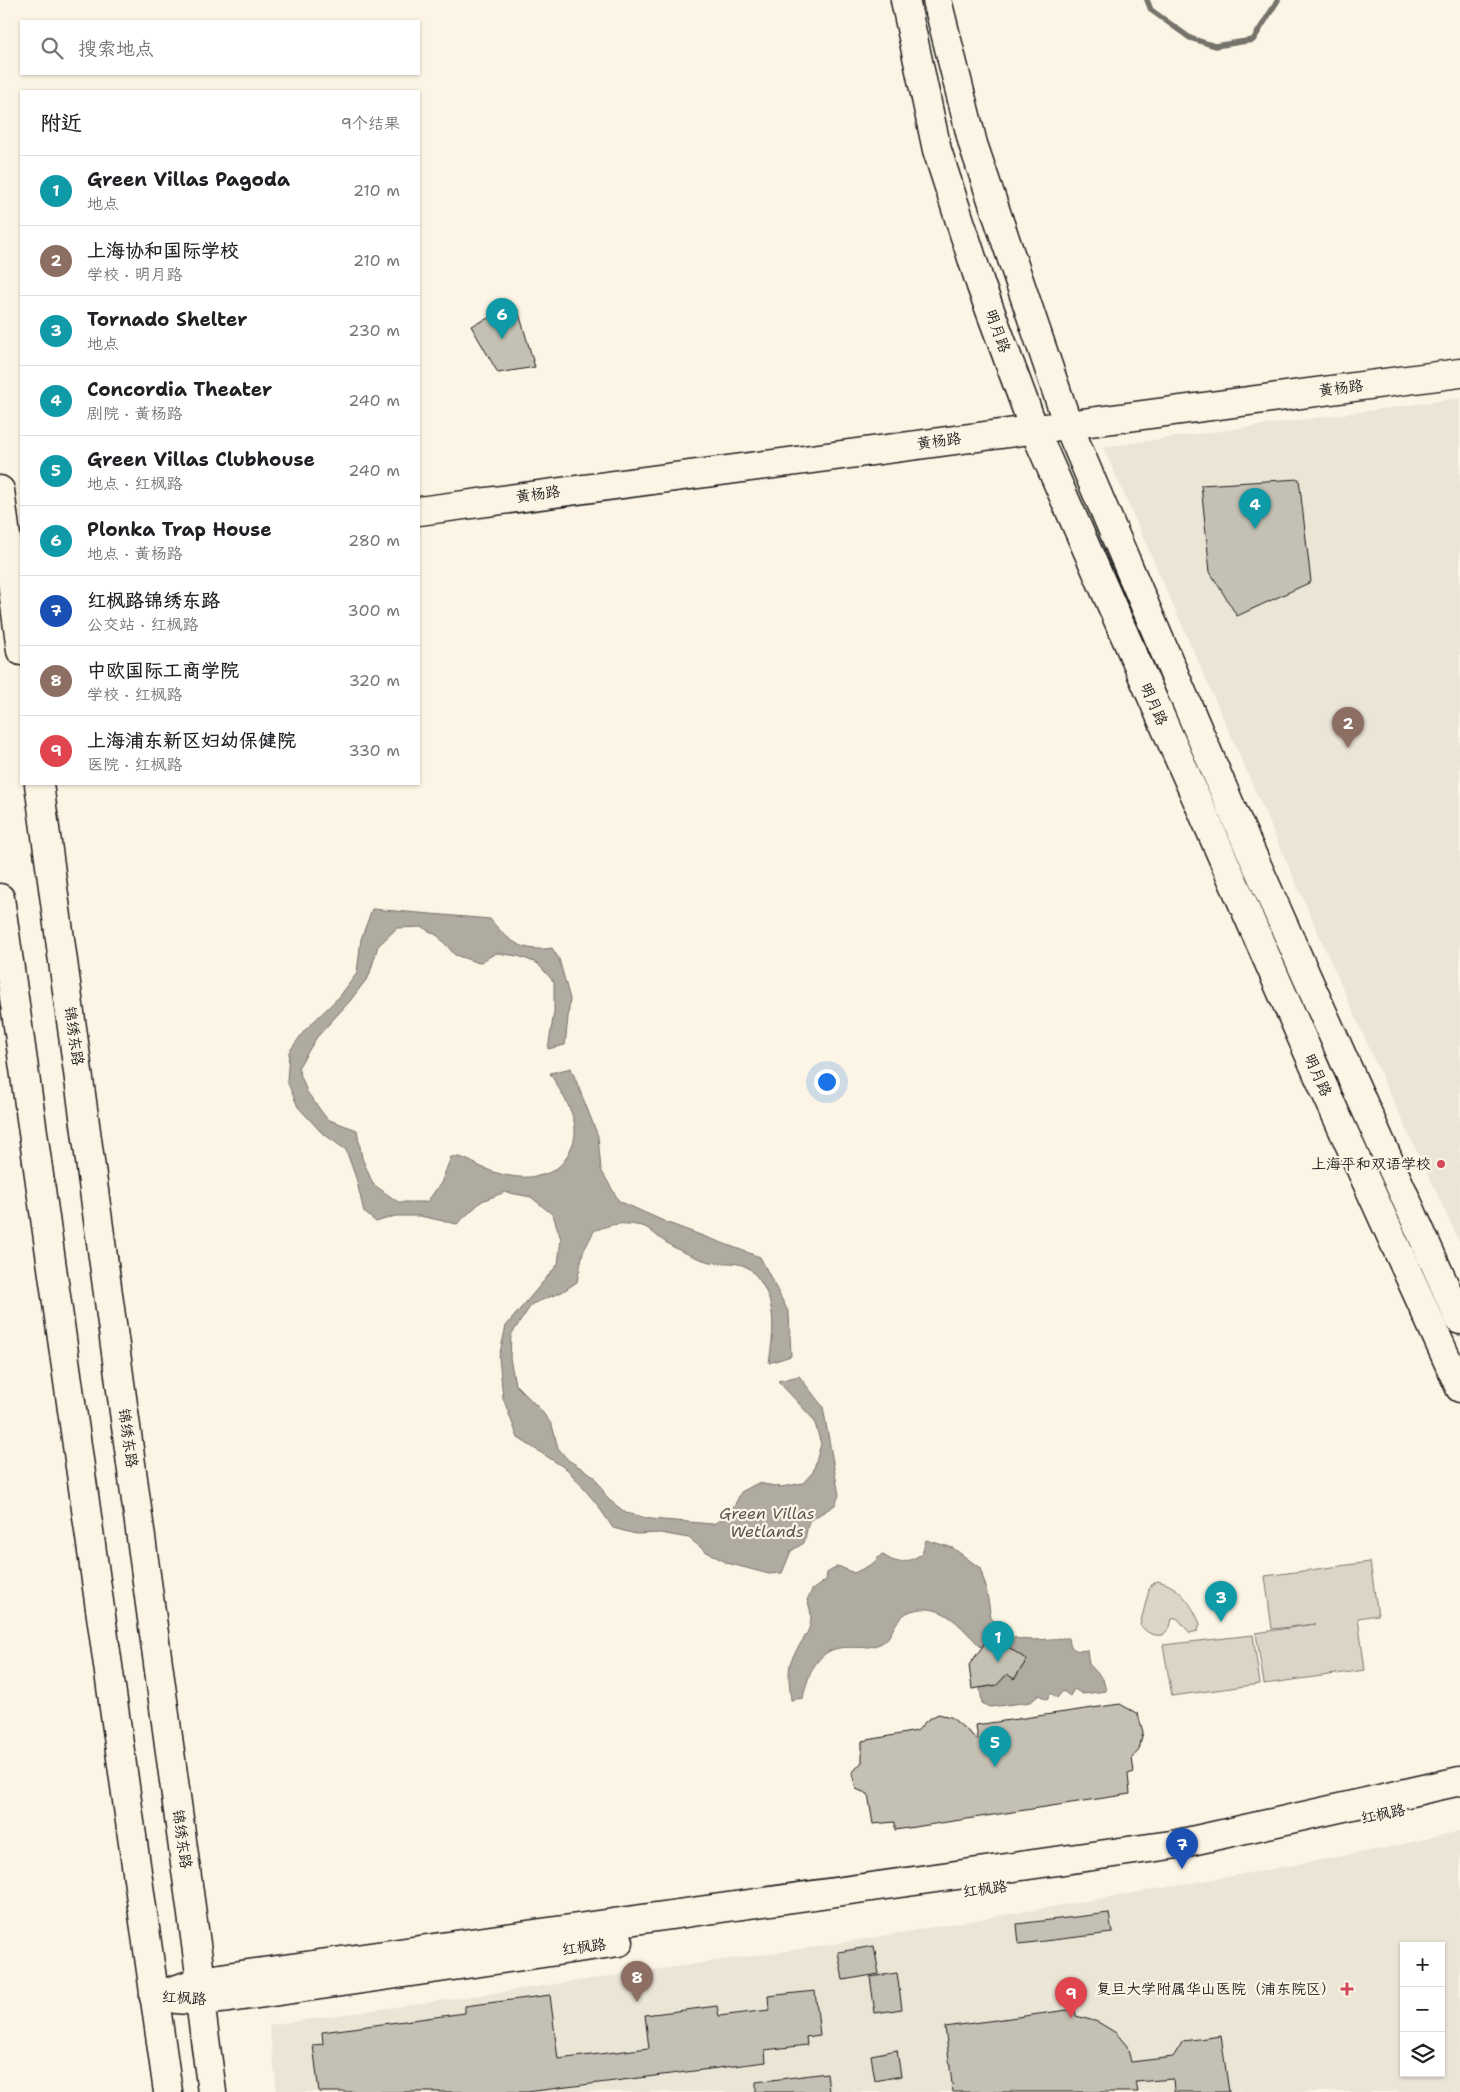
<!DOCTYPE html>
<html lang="zh">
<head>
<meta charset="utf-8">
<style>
	:root { --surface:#fff; --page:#f6f6f6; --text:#202124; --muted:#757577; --line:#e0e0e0; --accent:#7c3aed }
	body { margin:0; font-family:"Shantell Sans","LXGW WenKai TC",sans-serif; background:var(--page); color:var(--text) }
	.controls { position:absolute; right:15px; bottom:15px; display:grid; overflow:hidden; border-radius:0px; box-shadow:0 1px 4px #0004 }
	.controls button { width:45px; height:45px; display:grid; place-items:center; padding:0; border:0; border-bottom:1px solid var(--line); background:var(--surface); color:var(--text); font:25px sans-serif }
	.you { position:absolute; left:826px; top:1081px; width:18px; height:18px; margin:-12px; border:4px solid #fff; border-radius:50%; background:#1a73e8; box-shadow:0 0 0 8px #1a73e833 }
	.badge { display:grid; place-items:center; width:32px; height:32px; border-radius:50%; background:var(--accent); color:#fff; font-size:16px; font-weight:700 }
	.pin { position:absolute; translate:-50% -41px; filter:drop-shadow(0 1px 2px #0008) }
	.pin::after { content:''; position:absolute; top:26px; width:18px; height:15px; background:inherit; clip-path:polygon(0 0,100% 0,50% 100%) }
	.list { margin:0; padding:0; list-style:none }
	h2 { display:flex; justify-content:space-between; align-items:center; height:65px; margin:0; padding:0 20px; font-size:21px }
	h2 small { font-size:16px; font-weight:400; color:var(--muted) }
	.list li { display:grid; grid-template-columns:32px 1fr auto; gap:15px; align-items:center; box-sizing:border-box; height:70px; padding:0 20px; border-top:1px solid var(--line) }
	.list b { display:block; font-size:19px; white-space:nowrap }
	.list p { margin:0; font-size:16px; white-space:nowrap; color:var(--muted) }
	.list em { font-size:16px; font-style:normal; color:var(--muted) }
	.icon { flex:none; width:28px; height:28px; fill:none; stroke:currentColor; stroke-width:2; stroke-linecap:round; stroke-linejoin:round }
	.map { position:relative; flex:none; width:1460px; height:2092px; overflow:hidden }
	.search { position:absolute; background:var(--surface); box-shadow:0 1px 4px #0004; left:20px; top:20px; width:400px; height:55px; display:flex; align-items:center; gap:12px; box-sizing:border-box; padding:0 18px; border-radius:0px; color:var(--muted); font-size:19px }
	.panel { position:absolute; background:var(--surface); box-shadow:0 1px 4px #0004; left:20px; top:90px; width:400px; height:695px; border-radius:0px }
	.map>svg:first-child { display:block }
</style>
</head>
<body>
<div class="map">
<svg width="1460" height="2092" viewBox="0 0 1460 2092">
	<rect width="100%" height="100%" fill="#fcf5e5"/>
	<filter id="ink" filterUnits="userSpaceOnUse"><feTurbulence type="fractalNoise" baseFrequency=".02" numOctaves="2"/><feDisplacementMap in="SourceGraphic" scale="10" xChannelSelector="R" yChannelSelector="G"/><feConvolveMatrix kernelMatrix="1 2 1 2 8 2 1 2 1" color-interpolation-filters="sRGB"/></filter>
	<g filter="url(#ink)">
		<!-- built -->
		<path fill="#ebe5d6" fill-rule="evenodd" d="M1460 398V1243L1385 1084 1103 447Z
			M1460 1831V2092H277L269 2025 835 1944 1261 1871 1390 1847ZM1404 1946H1441V2073H1404Z"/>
		<!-- green -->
		<path fill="#dbd5c8" stroke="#7c7872" d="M1370 1562 1378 1615 1358 1618 1365 1670 1264 1684 1256 1633 1315 1624 1272 1629 1265 1576Z
			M1157 1581C1179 1585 1192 1604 1200 1624L1198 1631 1190 1633 1177 1618 1172 1619 1170 1627 1163 1635C1152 1636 1147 1633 1140 1625L1150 1586Z
			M1253 1635 1260 1684 1172 1696 1163 1645Z"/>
		<!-- water -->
		<path fill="#b0aba1" stroke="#75726c" d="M372 909 490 919C508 941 523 953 552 948L559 959 570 999 565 1045 548 1049 554 1012V982L537 963 518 956 496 953 479 963 455 955 438 936 422 927 397 928 378 946 369 976 350 1001 317 1037 298 1068 307 1092 327 1119 357 1130 362 1158 373 1184 398 1202H427L441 1183 451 1157C464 1155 473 1164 486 1169 511 1180 555 1184 568 1154 570 1150 573 1145 574 1140 580 1117 560 1092 550 1073L571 1068 598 1136 601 1170 619 1201 668 1223 760 1257 789 1313 791 1356 769 1363C774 1329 778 1300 753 1272 739 1258 722 1266 706 1261 692 1256 676 1250 664 1241 657 1237 650 1228 642 1226 620 1222 614 1223 594 1231L583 1252 577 1282 562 1292 532 1304 511 1335 510 1358 515 1384 540 1409 552 1425 558 1448 568 1460 594 1476 608 1499 626 1513 651 1519 713 1524 730 1515 741 1492 758 1483 781 1487 803 1483 813 1472 821 1444 814 1420 778 1381 799 1376 823 1407 839 1495 835 1505 809 1521 804 1543 791 1551 782 1573 769 1574 727 1563 705 1551 689 1538 660 1533 636 1534 613 1528 596 1503 568 1470 518 1438 503 1398 499 1357 506 1326 558 1264 561 1239 553 1215 531 1197 505 1192 482 1201 457 1224 420 1216H395L376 1222 364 1212 356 1178 346 1150 321 1132 298 1107 287 1081 289 1052 305 1030 340 996 357 973 361 939Z
			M926 1540 953 1548 980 1568 986 1587 991 1618 999 1625 981 1647C964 1631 948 1607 922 1609 912 1610 905 1612 899 1620 890 1630 892 1640 877 1645 863 1650 848 1645 835 1649 814 1655 807 1680 803 1698L791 1700C790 1688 787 1673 791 1661 801 1637 819 1629 807 1600L812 1590 826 1580 827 1573 838 1566 854 1573 872 1564 882 1554C898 1566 906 1563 922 1554Z
			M1003 1632C1020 1645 1048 1638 1069 1638 1070 1650 1076 1652 1087 1650L1089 1664 1103 1679 1106 1691 1083 1694 1074 1689 1070 1696 1063 1691 1057 1698 1051 1693 1047 1700 1039 1695 1031 1702 990 1707 982 1703 980 1688 997 1685 1007 1674 1015 1678 1027 1660 1006 1645H994Z"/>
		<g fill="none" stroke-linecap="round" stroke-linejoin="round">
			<!-- stream -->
			<path stroke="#75726c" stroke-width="5.5" d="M1147 0 1151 10 1190 38 1215 46 1253 40 1278 0"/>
		</g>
		<!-- building -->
		<path fill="#c4c0b3" stroke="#1c1c1c" d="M518 310 535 367 498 373 471 326 491 317Z
			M1299 479 1311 582 1237 616 1210 572 1201 485Z
			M991 1635 1027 1660 1014 1679 1007 1674 997 1685 972 1689 969 1665Z
			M1120 1704 1138 1714 1143 1732 1139 1750 1132 1758 1134 1772 1128 1774 1130 1794 895 1830V1822L873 1824 868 1794 856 1789 852 1773 862 1762V1741L917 1731 926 1721 938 1714 951 1717 978 1740 976 1725Z
			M1109 1913 1112 1933 1019 1944 1017 1924Z
			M874 1946 879 1974 843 1980 838 1952Z
			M897 1973 902 2009 875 2013 870 1977Z
			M815 1991 820 2035 806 2037 807 2045 765 2050 766 2062 527 2092H319L313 2045 323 2044 322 2032 465 2013V2006L550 1995 558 2059 649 2048 645 2015 717 2006 719 2016 769 2010 768 1996Z
			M1075 2009 1076 2016 1098 2022 1116 2033 1127 2046 1131 2062 1173 2057 1183 2041 1221 2036 1229 2092H1174L1173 2079 1136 2082 1138 2092H953L945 2027Z
			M897 2050 901 2076 875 2081 871 2055Z
			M827 2073 829 2092H756V2082Z"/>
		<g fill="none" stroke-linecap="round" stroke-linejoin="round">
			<defs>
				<path id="minor" d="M905 0 937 150 981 286 1034 429 1323 1086 1460 1388
					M937 0 973 144 1068 425 1231 807 1460 1320
					M419 511 1460 373
					M154 1997 201 1981 227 1977 1178 1844 1460 1781
					M176 1999 200 2001 229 1998 619 1942"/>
				<path id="major" d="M0 490 21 651
					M39 784 201 1981 200 2001 212 2092
					M0 898 168 2092"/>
			</defs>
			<!-- minor casing -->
			<use href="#minor" stroke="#1c1c1c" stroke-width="31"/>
			<!-- major casing -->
			<use href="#major" stroke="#1c1c1c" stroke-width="31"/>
			<!-- minor -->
			<use href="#minor" stroke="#fcf5e5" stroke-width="28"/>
			<!-- major -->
			<use href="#major" stroke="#fcf5e5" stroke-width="28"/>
		</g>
	</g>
	<!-- markers -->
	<g fill="#d1495b" stroke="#fcf5e5" stroke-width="2">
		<circle cx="1441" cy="1164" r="5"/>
		<path d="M1344.5 1981.5h5v5h5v5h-5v5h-5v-5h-5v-5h5z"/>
	</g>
	<g text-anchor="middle" stroke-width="4.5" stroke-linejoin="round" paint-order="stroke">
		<!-- street labels -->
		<g font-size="15" fill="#1c1c1c" stroke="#fcf5e5">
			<text transform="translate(998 331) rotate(70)" y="5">明月路</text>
			<text transform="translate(1341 388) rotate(-7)" y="5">黄杨路</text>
			<text transform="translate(939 441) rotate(-8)" y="5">黄杨路</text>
			<text transform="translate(538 494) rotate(-8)" y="5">黄杨路</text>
			<text transform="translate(1154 704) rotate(66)" y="5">明月路</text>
			<text transform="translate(74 1036) rotate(82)" y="5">锦绣东路</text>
			<text transform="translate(1318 1075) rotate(66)" y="5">明月路</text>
			<text transform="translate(128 1438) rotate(82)" y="5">锦绣东路</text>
			<text transform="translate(1383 1814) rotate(-12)" y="5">红枫路</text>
			<text transform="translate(182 1839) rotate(82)" y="5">锦绣东路</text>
			<text transform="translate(985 1889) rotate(-8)" y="5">红枫路</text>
			<text transform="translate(584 1947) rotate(-8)" y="5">红枫路</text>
			<text transform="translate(184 1998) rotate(3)" y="5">红枫路</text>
		</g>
		<!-- poi labels -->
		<g font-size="15" fill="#1c1c1c" stroke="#fcf5e5" text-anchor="end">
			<text x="1431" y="1169">上海平和双语学校</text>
			<text x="1336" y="1994">复旦大学附属华山医院（浦东院区）</text>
		</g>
		<!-- water labels -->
		<g font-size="16" font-style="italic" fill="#575551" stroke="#fcf5e5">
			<text x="767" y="1519">Green Villas<tspan x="767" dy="18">Wetlands</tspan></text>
		</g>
	</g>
</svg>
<div class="controls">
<button>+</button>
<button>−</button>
<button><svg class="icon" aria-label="layers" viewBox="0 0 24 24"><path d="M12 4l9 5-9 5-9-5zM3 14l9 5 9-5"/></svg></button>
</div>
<div class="you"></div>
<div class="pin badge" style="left:998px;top:1662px;background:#0f9aa8">1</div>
<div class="pin badge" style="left:1348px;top:748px;background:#8d6e63">2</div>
<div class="pin badge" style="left:1221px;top:1622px;background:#0f9aa8">3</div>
<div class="pin badge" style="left:1255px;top:529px;background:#0f9aa8">4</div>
<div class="pin badge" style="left:995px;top:1767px;background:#0f9aa8">5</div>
<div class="pin badge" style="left:502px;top:339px;background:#0f9aa8">6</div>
<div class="pin badge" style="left:1182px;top:1869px;background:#1a4fb4">7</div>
<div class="pin badge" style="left:637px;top:2002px;background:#8d6e63">8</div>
<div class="pin badge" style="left:1071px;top:2018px;background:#e0444e">9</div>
<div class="search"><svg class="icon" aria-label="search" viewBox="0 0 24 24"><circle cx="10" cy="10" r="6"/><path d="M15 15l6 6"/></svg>搜索地点</div>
<section class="panel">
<h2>附近<small>9个结果</small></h2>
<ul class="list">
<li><span class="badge" style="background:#0f9aa8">1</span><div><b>Green Villas Pagoda</b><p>地点</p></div><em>210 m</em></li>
<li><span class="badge" style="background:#8d6e63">2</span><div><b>上海协和国际学校</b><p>学校 · 明月路</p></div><em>210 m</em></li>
<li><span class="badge" style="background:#0f9aa8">3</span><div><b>Tornado Shelter</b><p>地点</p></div><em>230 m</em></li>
<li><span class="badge" style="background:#0f9aa8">4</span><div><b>Concordia Theater</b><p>剧院 · 黄杨路</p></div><em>240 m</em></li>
<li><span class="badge" style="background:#0f9aa8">5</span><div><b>Green Villas Clubhouse</b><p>地点 · 红枫路</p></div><em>240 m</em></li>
<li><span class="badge" style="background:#0f9aa8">6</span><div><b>Plonka Trap House</b><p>地点 · 黄杨路</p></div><em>280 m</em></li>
<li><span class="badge" style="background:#1a4fb4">7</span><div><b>红枫路锦绣东路</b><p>公交站 · 红枫路</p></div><em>300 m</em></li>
<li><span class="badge" style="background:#8d6e63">8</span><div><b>中欧国际工商学院</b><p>学校 · 红枫路</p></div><em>320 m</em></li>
<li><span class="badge" style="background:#e0444e">9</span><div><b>上海浦东新区妇幼保健院</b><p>医院 · 红枫路</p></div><em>330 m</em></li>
</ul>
</section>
</div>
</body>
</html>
